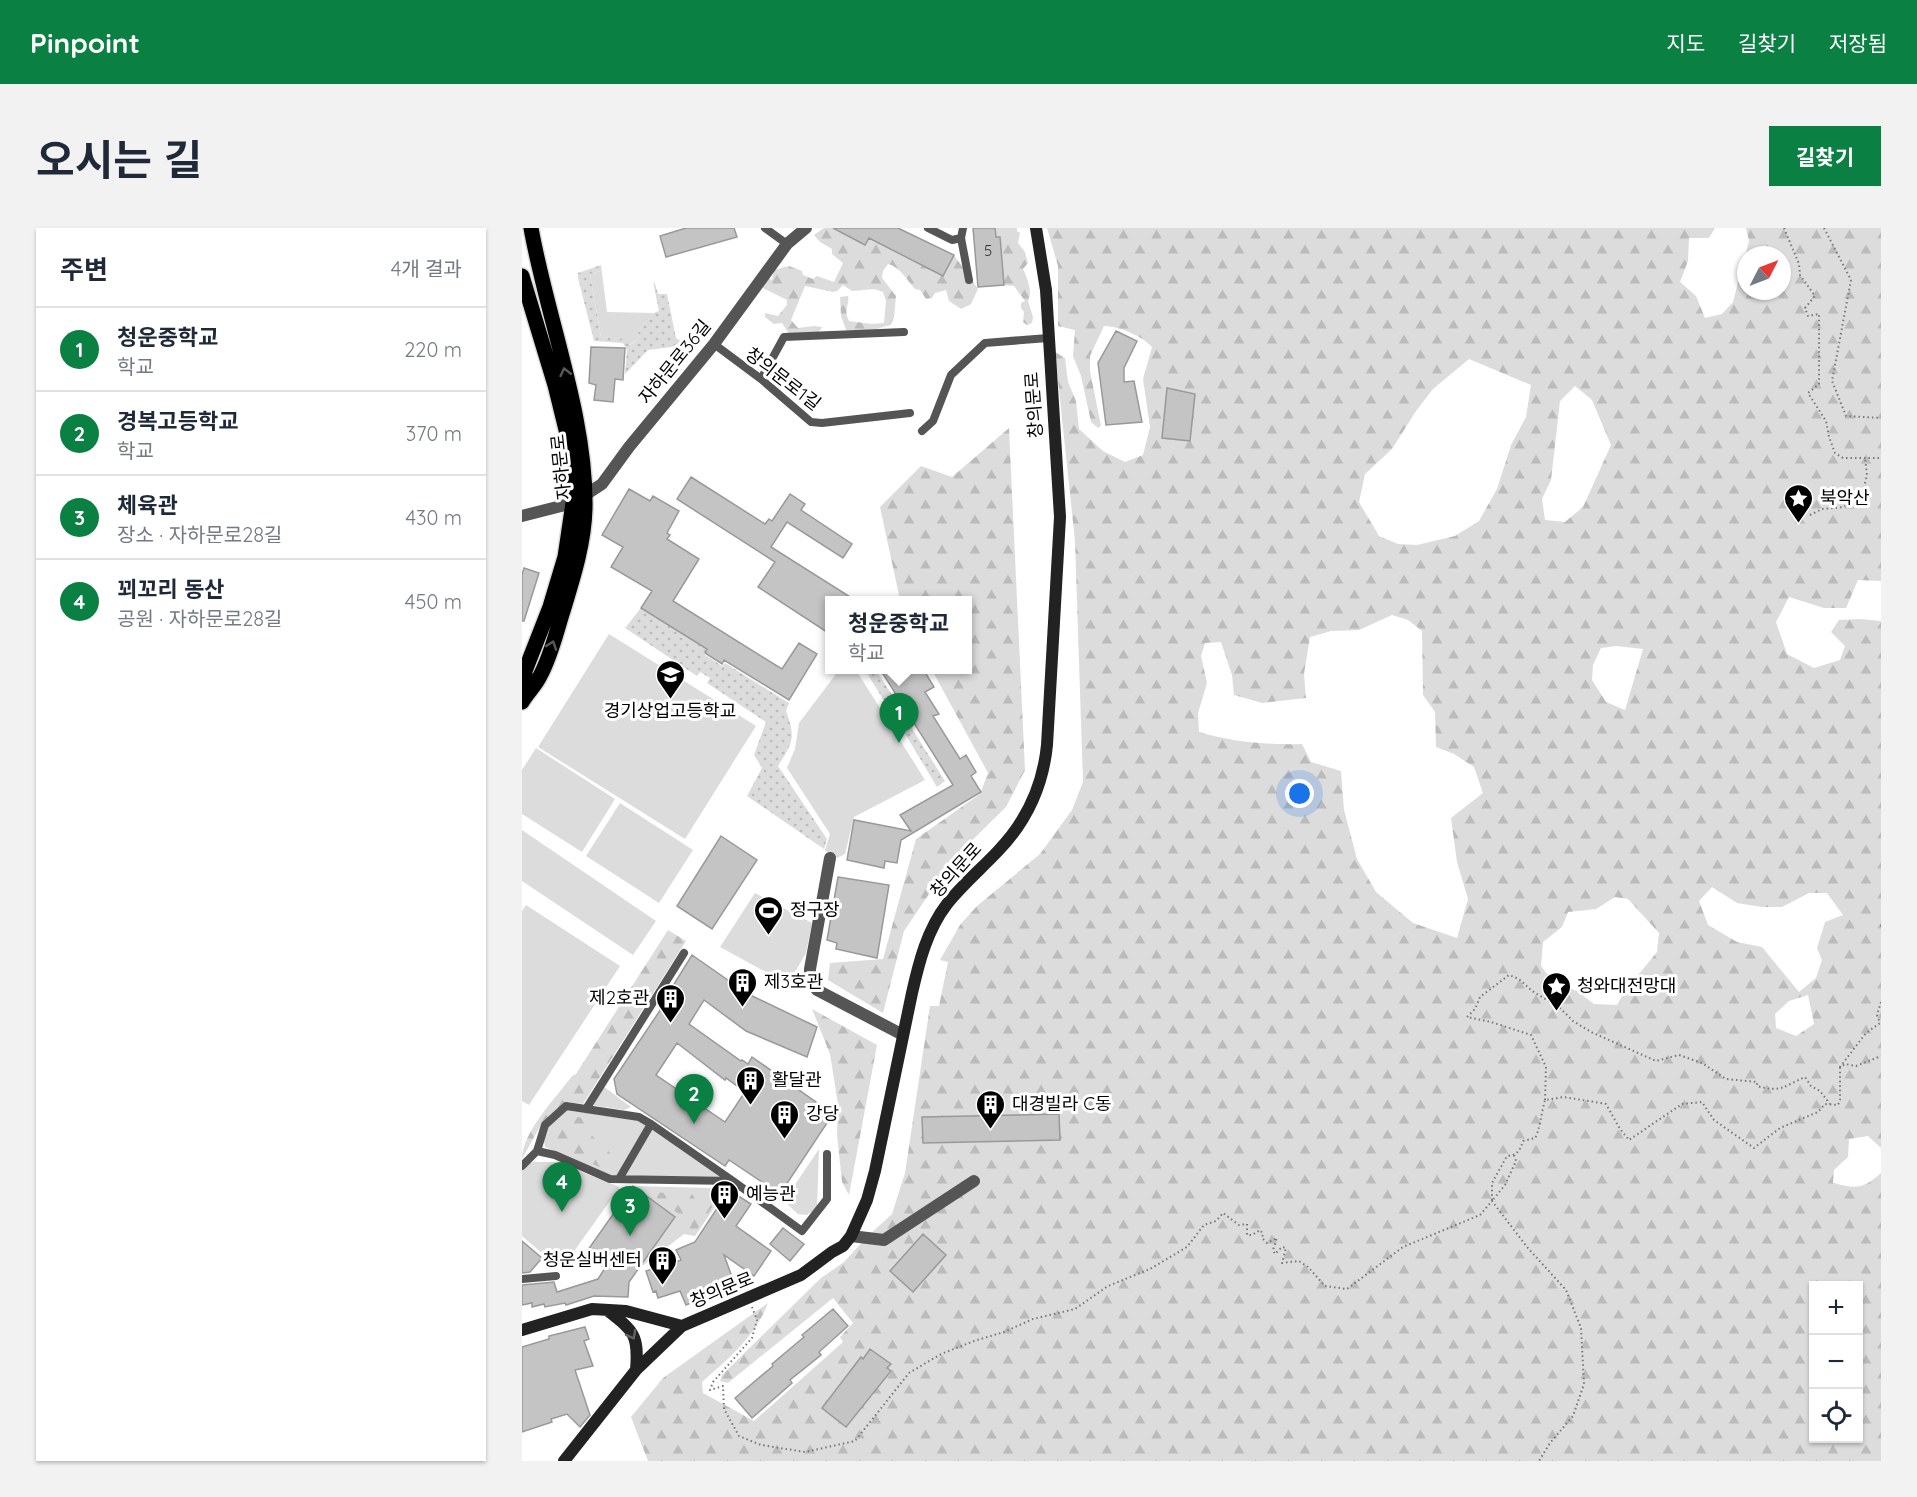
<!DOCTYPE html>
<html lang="ko">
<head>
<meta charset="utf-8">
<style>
	:root { --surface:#fff; --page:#f2f2f3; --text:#1f2937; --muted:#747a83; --line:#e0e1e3; --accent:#0b8043 }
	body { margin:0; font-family:Quicksand,"Noto Sans KR",sans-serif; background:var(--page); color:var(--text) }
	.controls { position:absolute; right:18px; bottom:18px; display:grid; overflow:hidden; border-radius:0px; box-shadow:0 2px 4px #0004 }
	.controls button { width:54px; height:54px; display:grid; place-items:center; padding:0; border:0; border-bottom:2px solid var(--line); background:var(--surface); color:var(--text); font:30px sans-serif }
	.compass { position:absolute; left:1215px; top:18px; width:54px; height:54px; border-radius:50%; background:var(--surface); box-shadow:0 2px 4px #0004; rotate:48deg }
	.you { position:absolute; left:778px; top:566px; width:21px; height:21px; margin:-15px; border:4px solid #fff; border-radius:50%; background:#1a73e8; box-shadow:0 0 0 9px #1a73e833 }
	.badge { display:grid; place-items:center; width:39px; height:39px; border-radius:50%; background:var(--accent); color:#fff; font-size:20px; font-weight:700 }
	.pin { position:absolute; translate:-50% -50px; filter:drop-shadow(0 2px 3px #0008) }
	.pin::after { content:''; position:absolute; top:32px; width:21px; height:18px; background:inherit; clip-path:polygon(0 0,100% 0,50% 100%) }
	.popup { position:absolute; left:303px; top:368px; width:147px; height:78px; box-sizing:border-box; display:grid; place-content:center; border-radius:0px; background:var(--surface); filter:drop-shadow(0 2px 4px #0005); font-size:20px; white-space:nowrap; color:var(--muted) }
	.popup b { font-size:22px; color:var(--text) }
	.popup::after { content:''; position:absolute; left:50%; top:100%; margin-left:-12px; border:12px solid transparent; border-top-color:var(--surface) }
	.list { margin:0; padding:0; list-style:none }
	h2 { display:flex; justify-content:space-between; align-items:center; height:78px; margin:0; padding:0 24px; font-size:26px }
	h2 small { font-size:20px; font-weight:400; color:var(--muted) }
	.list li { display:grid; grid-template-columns:39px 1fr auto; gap:18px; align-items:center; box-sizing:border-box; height:84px; padding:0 24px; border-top:2px solid var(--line) }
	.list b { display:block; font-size:22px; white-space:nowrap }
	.list p { margin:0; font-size:20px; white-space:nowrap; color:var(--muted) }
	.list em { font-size:20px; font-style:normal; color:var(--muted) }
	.icon { flex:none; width:33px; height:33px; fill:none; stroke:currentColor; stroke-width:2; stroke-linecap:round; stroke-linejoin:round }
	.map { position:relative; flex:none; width:1359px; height:1233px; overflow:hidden; border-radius:0px }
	header { display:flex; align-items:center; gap:36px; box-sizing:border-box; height:84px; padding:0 30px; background:var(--accent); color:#fff }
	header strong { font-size:28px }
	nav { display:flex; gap:33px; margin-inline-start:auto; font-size:21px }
	.intro { display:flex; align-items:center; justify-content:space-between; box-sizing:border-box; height:144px; padding:0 36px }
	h1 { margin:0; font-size:42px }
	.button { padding:15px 27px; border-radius:0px; background:var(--accent); color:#fff; font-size:21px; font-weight:700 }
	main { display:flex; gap:36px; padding:0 36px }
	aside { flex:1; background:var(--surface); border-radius:0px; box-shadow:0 2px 4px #0004 }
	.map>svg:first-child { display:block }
</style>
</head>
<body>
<header>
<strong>Pinpoint</strong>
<nav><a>지도</a><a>길찾기</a><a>저장됨</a></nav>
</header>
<div class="intro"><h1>오시는 길</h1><a class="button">길찾기</a></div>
<main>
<aside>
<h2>주변<small>4개 결과</small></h2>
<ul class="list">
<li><span class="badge">1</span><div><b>청운중학교</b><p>학교</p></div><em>220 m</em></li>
<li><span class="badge">2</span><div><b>경복고등학교</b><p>학교</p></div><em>370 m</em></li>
<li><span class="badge">3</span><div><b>체육관</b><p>장소 · 자하문로28길</p></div><em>430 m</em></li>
<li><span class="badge">4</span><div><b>꾀꼬리 동산</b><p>공원 · 자하문로28길</p></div><em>450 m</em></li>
</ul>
</aside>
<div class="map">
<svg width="1359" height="1233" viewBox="0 0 1359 1233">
	<defs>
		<pattern id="forest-firs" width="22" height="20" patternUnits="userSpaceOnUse" patternTransform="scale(1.5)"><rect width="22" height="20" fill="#dcdcdc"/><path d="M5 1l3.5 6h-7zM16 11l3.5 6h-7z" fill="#bbb"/></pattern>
		<pattern id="garden-dots" width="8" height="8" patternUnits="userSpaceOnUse" patternTransform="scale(1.5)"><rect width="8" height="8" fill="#dcdcdc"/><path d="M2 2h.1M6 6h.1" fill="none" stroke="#bbb" stroke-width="1.8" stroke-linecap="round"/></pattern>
	</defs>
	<rect width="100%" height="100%" fill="#fff"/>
	<!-- green -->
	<path fill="#dcdcdc" d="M79 37 85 84 132 85 116 104 117 111 107 117 102 111 79 109 68 46 79 43Z
		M87 406 234 498 163 611 16 519Z
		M317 442H334L403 552 332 589 323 626 315 630 303 622 308 606 265 540 273 521 277 495Z
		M14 520 93 571 60 624 0 586V542Z
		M98 575 171 622 137 675 64 628Z
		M0 602 134 693 111 727 0 653Z
		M233 665 290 695 284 725 266 756 198 719Z
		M4 677 98 738 7 877 0 873V683Z
		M81 858 109 879 102 882 68 877Z
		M43 882 114 892 125 897 96 949 90 948 23 919 20 903Z
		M130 900 203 951 101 949Z
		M297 921 295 980 285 987 276 986 262 973Z
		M11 934H34L98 959 50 1026 29 1033 0 1008V938Z
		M111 958 189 960 197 973 173 1008 162 1006 118 1040 153 989Z"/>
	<!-- forest -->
	<path fill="url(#forest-firs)" fill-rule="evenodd" d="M302 0H311L343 17 347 10 421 48 432 27 456 61 449 76 439 81 427 73 424 62 413 65 410 70 404 71 398 62 393 61C385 52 378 39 366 36L361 43 360 50 374 68 372 90 368 97 351 102H324L319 88 318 69 326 68C328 77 321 81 327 93L349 96 362 95 364 73 361 64 352 61 330 63 321 57 315 63 311 64 283 58 269 92 276 100 292 98 300 99 297 104 267 106 260 95 252 96 243 89V85L256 88 265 77V72L241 60V55L246 50 250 52 252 42 267 38 280 43 281 47 291 51 295 48 312 54 321 35 310 26V21L298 14 292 7Z
		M473 0H495V3L498 5 496 15 503 24 506 35 501 41C505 50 511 63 506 73L511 89 510 95 505 97 501 94 502 84 499 80V75L503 73 492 58 482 57 478 10 474 9Z
		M525 0H1193L1187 10H1167L1166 33 1158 54 1174 68 1183 90 1200 86 1211 74 1227 13 1224 0H1359V353L1336 352 1324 380H1302L1267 369 1254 394 1265 426 1292 440 1318 432 1323 418 1309 404 1317 392 1338 391 1359 393V920L1346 908 1327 911 1326 929 1312 942 1311 955C1335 961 1341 961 1359 945V1233H126L109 1189 141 1150 246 1075C233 1109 206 1131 180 1154L181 1165 232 1193 321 1114 318 1109 331 1095 311 1070 206 1155 198 1153 200 1147 299 1050 322 1034 344 1010 370 986 383 945 408 778H417L426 734 418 732 438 697 455 678 518 626 550 582 561 554 553 313 533 124 543 130 546 154 554 173 557 201 581 223 603 234 621 227 628 199 621 151 630 119C620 108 597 98 582 98L568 128V143L579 198 576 200 569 194 559 148 551 128 553 102 536 98V38ZM1224 27H1260V63H1224ZM947 131 1009 157 1004 189 989 217 975 261 957 293 933 308 895 317 876 316 857 308 837 274 843 246 870 221 894 183 911 161ZM1053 158 1070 172 1089 217 1061 279 1043 294 1023 292 1020 271 1029 252 1038 173ZM870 387 886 392 900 403 901 467 913 484 914 519 932 526 952 539 961 565 929 590 935 634 946 671 935 710 891 695 854 664 835 631 822 582 819 543 789 534 780 516C744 517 711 514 677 504L676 485 685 455 679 428 683 415 699 414 710 447 712 467 740 475 784 470 782 446 788 409 809 403 837 402ZM1094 418 1121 421 1103 482 1084 474 1070 452 1071 437 1079 420ZM1190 659 1215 675 1240 679H1260L1287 665H1305L1321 687 1303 694 1295 720 1300 732 1294 750 1277 764 1240 719 1215 714 1186 697 1177 673ZM1093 669 1106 671 1137 705 1135 724 1103 763 1095 777 1072 776 1055 763 1031 754 1019 738 1021 714 1040 699 1046 684 1074 681ZM1286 767 1292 796 1274 808 1254 800 1253 786 1267 773ZM1292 1058H1336V1210H1292Z
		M487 200 503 542 484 579 430 632 382 703 361 785 306 752 308 735 361 731 394 611 458 566 466 545 410 442H446V372H378L358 279 399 238 430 249Z
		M146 702 164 713 61 876 45 874 20 895 0 931C0 904 34 870 50 848L54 846Z
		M290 781 355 817 327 967 320 954 315 907 316 876 308 826Z
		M43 886 60 890 66 904 100 936 94 946 26 917 23 905Z
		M127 964 148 965 155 974 161 966 166 964 171 967 176 978 182 966 190 967 192 976 174 1003 161 1000 144 1010 161 989Z"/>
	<!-- garden -->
	<path fill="url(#garden-dots)" d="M79 37V43L68 46 79 109 103 111 108 117 117 111 116 104 132 85 137 83 131 54 133 56 136 66H145L154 110 165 117 126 122 103 146 105 122 101 115 72 113 56 50V45Z
		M119 380 184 421 182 426 200 438 203 435 267 475 264 483C274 510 271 514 256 538L305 611 302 621 225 568 240 540 232 527 244 494 185 455 188 450 178 444 175 448 103 400Z
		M343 442H354L381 484 372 489Z
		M389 499 423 553 415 559 382 504Z"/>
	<!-- building -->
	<path fill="#c4c4c4" stroke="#999" stroke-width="1.5" fill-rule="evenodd" d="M164 0H212L215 9 144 29 138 8Z
		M311 0H376L432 27 421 48 347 10 343 17Z
		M451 0H473L474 9H478L482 57 456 59Z
		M594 103 615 113 602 140V154L612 153 620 194 584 197 576 135Z
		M69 119 103 120 101 152 93 151 91 174 72 172 74 157 67 155Z
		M645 160 673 166 668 213 640 210Z
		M169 249 243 296 247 291 250 293 268 266 283 276 279 282 330 316 321 330 265 294 249 319 333 372H308V406L236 359 253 334 155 271Z
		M107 261 128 273 131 268 157 283 145 305 148 307 145 311 177 331 151 373 260 441 277 415 295 426 267 472 202 432 200 436 183 425 185 421 119 380 130 363 89 339 101 319 80 307Z
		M2 340 17 345 2 393H0V347Z
		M358 441H401L412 459 403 464 417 486 411 488 438 531 444 527 454 544 449 548 459 564 379 612 375 635 363 633 362 640 325 632 332 592 389 603 378 587 431 557Z
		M199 608 235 632 190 701 155 678Z
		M316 649 367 657 355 730 314 721 315 715 305 712Z
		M170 727 226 766 295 799 285 829 224 803 182 772 167 796 219 833 220 832 226 836 230 829 311 886 258 966 207 932 203 938 95 866 92 851 143 775 141 774ZM155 815 203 852 204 850 223 864 203 894 134 847Z
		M537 886 538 912 401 915 400 889Z
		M111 958 153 989 107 1054 106 1069 72 1068 44 1077 43 1075 23 1079 22 1076 10 1079V1075L0 1077V1057L32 1054 35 1064 76 1051 83 1040 63 1026Z
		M207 962 229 976 214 998 249 1023 232 1048 202 1027 213 1057 164 1077 158 1063 136 1070 134 1063 131 1064 124 1043 159 1032 154 1022 173 1014Z
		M261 1000 282 1016 268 1033 248 1016Z
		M401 1006 424 1027 391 1064 368 1043Z
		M0 1013 20 1030 8 1044 0 1045Z
		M311 1081 326 1098 297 1124 299 1127 268 1152 270 1155 230 1190 213 1170 251 1138 250 1136 282 1109 280 1107Z
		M63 1099 67 1111 62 1113 71 1138 53 1142 68 1187 58 1199 45 1186 29 1191 30 1194 0 1204V1119L27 1111V1108Z
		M348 1121 369 1136 365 1140 369 1143 324 1199 300 1180 339 1129 341 1131Z"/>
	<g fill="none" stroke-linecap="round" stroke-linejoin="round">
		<defs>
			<path id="primary" d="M0 48 33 157 48 218 51 275 43 329 28 379 3 443V468
				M0 474C5 465 14 457 18 448 29 428 34 405 41 383 51 350 62 316 63 281 65 190 25 90 9 0"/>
		</defs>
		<!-- primary casing -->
		<use href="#primary" stroke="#dbdbdb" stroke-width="18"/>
		<!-- path -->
		<path stroke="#777" stroke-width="2" stroke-dasharray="1.5 3" stroke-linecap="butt" d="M1262 0 1277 36 1278 47 1293 68 1283 80 1286 88 1297 86V156L1286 165 1304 193 1307 209 1313 225 1321 230H1359
			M1302 0 1329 52 1310 153 1324 188 1359 190
			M1288 287 1300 281 1322 279 1342 259 1345 247 1343 230
			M1359 697V701
			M1359 774 1355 787 1358 795 1344 805 1318 839 1323 836 1334 838 1359 828
			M1023 872 1024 839 1009 807 969 794 945 789 953 781 958 769 987 747 997 751 1010 763 1037 779 1051 793 1069 804 1134 833 1157 827 1180 835 1204 851 1235 854V858C1260 865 1262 858 1283 849L1289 858 1298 863 1308 876
			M992 927 994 933 983 957 970 973V955L985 928C995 927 998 923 1001 913L1013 910C1017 905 1020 882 1023 872L1042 869 1084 876 1098 901 1107 912 1160 876 1180 874 1192 892 1232 920 1258 900 1296 884 1303 876 1316 877 1318 872V839
			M230 1079 235 1092 230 1110 191 1154 188 1162 201 1158 202 1181 217 1208 239 1217 283 1224 333 1213 387 1145 419 1126 452 1113 482 1104 511 1091 553 1081 586 1058 628 1041 665 1019 682 997 694 993 701 985 717 997 725 996V1007H730L738 1002 741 1006 740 1010 745 1015 755 1010 751 1022 753 1026 760 1019 764 1020 760 1035 777 1033 786 1039 803 1058 825 1061 881 1019 958 987 970 973 1005 1019 1044 1062 1059 1100 1062 1156 1051 1188 1028 1215 1017 1233"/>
		<!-- lane -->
		<path stroke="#555" stroke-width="8" d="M243 0 265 16
			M406 0 430 12 439 10 441 0
			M439 10 447 52
			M192 116 239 151 289 194 300 195 388 185
			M239 151 262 109 382 104
			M400 203 411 193 429 147 463 115 526 110
			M64 881 162 725
			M129 896 211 953
			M15 923 33 927 88 951 211 953 280 1003 305 971V926
			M0 938 15 923 23 897 44 878 117 889 129 896 97 951
			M0 1051 34 1048"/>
		<!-- street -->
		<path stroke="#555" stroke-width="12" d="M0 288 51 275 80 256 107 219 192 116 265 16 284 0
			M308 630 288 741V752L295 762 381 807
			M329 1008 362 1012 452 953"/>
		<!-- secondary -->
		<path stroke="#222" stroke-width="12" d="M85 1082C112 1103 117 1107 114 1142
			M0 1102 70 1081 104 1083 160 1098
			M42 1233 114 1142 160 1098 279 1047 310 1024 321 1018 329 1008 345 972 353 943 390 765C397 734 405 702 425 676 440 657 459 641 476 623 504 594 521 557 525 517L538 289 524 62 514 0"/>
		<!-- primary -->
		<use href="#primary" stroke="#000" stroke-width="15"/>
	</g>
	<!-- one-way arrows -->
	<defs><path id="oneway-chevron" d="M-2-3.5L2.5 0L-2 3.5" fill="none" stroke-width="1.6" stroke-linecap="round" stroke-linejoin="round" transform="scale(1.5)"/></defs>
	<g stroke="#595959">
		<use href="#oneway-chevron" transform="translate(43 144) rotate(-103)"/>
		<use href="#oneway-chevron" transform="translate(30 417) rotate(-71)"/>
	</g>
	<use stroke="#646464" href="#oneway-chevron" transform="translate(110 1107) rotate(62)"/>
	<!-- icons -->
	<defs>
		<symbol id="sight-pin" viewBox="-11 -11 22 30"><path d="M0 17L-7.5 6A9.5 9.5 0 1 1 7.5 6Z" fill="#000" stroke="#fff"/><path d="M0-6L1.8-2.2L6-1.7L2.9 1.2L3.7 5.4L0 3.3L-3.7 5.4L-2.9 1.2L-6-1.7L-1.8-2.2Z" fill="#fff"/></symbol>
		<symbol id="school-pin" viewBox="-11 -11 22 30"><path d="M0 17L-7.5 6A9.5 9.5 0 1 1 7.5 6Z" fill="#000" stroke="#fff"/><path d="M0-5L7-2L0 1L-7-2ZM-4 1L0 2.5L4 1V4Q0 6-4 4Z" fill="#fff"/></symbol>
		<symbol id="stadium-pin" viewBox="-11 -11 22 30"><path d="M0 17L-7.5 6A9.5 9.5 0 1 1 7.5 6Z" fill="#000" stroke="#fff"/><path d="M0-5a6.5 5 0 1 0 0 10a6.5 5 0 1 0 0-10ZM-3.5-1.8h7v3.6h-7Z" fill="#fff"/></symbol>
		<symbol id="building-pin" viewBox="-11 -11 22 30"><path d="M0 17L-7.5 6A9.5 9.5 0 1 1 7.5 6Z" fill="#000" stroke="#fff"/><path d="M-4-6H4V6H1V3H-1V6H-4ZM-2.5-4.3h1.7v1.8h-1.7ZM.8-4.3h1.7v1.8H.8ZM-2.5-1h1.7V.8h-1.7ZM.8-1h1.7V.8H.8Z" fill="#fff"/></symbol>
	</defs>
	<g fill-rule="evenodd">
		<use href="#sight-pin" x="1260" y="254" width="33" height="45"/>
		<use href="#school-pin" x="132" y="430" width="33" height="45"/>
		<use href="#stadium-pin" x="230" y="666" width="33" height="45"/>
		<use href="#building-pin" x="204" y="738" width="33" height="45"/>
		<use href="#sight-pin" x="1018" y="742" width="33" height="45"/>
		<use href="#building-pin" x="132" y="754" width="33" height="45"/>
		<use href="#building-pin" x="212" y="836" width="33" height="45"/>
		<use href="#building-pin" x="452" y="860" width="33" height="45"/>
		<use href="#building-pin" x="246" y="870" width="33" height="45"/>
		<use href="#building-pin" x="186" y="950" width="33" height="45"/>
		<use href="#building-pin" x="124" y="1016" width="33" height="45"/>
	</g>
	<g text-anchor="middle" stroke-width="6" stroke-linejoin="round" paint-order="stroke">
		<!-- number labels -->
		<g font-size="15" fill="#313131">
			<text x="466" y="28">5</text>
		</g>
		<!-- street labels -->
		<g font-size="18" fill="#000" stroke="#fff">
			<text transform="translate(153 134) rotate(-51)" y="6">자하문로36길</text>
			<text transform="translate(261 151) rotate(38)" y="6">창의문로1길</text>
			<text transform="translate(512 177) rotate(-94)" y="6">창의문로</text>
			<text transform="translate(39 239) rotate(-96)" y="6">자하문로</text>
			<text transform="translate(434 642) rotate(-48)" y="6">창의문로</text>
			<text transform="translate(200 1062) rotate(-22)" y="6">창의문로</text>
		</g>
		<!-- poi labels -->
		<g font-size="18" fill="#000" stroke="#fff" text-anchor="start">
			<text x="1298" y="276">북악산</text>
			<text x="148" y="489" text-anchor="middle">경기상업고등학교</text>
			<text x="268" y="688">정구장</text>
			<text x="242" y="760">제3호관</text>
			<text x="1055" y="764">청와대전망대</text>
			<text x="127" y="776" text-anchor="end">제2호관</text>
			<text x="250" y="858">활달관</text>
			<text x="490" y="882">대경빌라 C동</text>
			<text x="284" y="892">강당</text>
			<text x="224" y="972">예능관</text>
			<text x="120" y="1038" text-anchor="end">청운실버센터</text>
		</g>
	</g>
</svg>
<div class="controls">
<button>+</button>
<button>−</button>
<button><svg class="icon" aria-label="locate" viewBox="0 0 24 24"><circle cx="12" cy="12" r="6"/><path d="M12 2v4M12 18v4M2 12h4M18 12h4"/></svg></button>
</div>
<svg class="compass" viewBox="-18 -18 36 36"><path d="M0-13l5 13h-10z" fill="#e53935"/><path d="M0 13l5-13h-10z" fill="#747a83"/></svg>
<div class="you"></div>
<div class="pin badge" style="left:377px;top:515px">1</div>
<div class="popup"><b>청운중학교</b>학교</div>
<div class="pin badge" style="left:172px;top:896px">2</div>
<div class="pin badge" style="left:108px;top:1008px">3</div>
<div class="pin badge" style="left:40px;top:984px">4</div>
</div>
</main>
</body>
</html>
